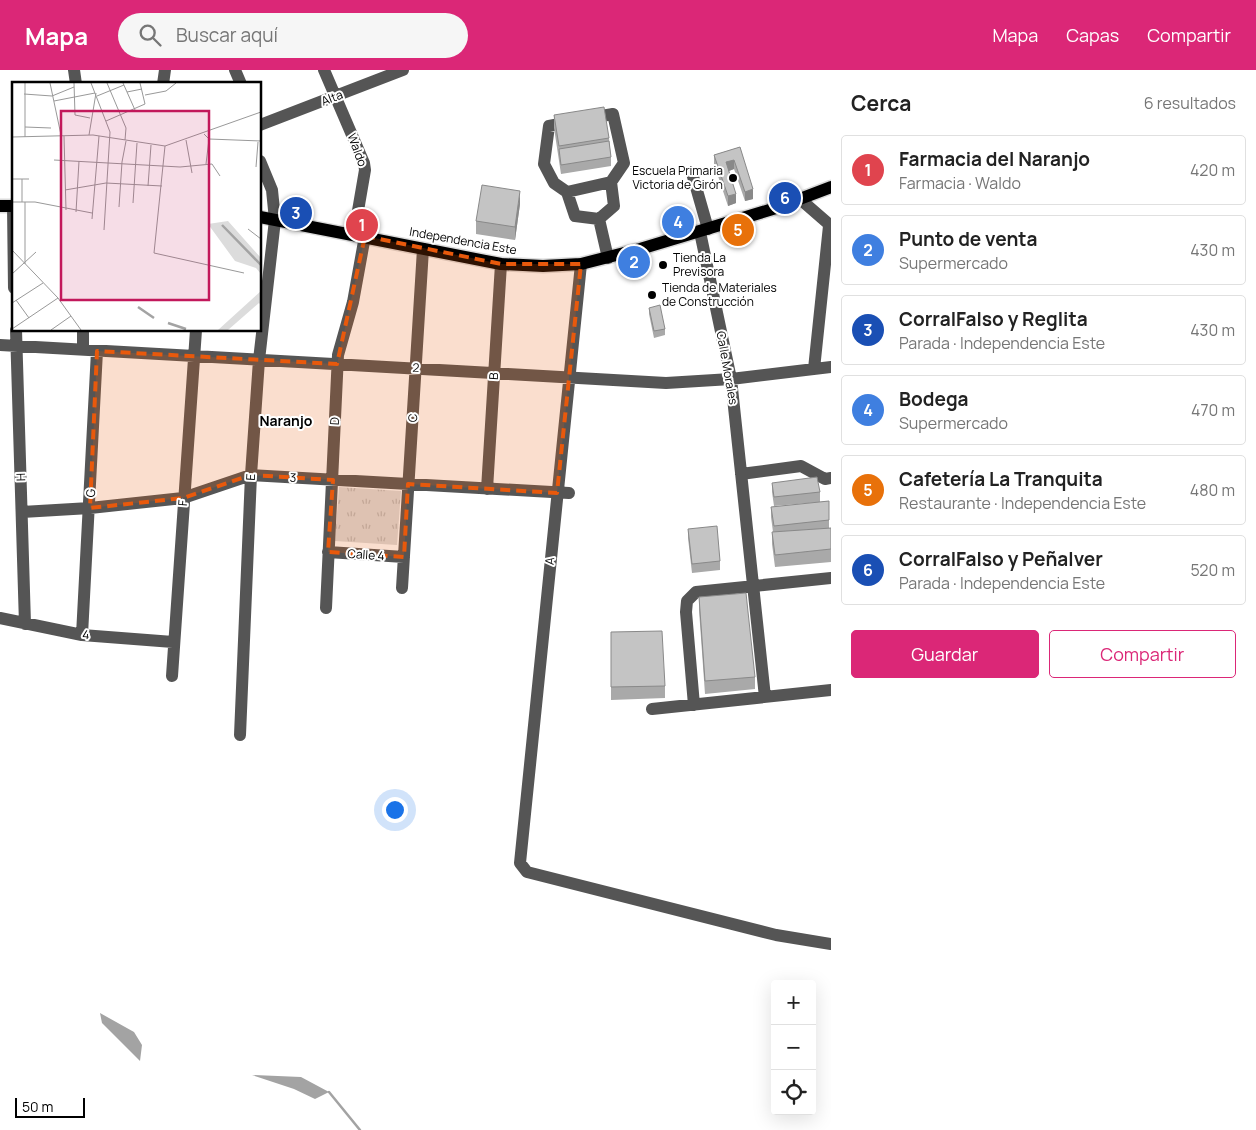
<!DOCTYPE html>
<html lang="es">
<head>
<meta charset="utf-8">
<style>
	:root { --surface:#fff; --page:#f6f6f6; --text:#222; --muted:#767676; --line:#e0e0e0; --accent:#db2777 }
	body { margin:0; font-family:Manrope,sans-serif; background:var(--page); color:var(--text) }
	.controls { position:absolute; right:15px; bottom:15px; display:grid; overflow:hidden; border-radius:5px; box-shadow:0 5px 20px #0002 }
	.controls button { width:45px; height:45px; display:grid; place-items:center; padding:0; border:0; border-bottom:1px solid var(--line); background:var(--surface); color:var(--text); font:25px sans-serif }
	.scale { position:absolute; left:15px; bottom:12px; width:70px; box-sizing:border-box; padding-left:5px; border:2px solid #000; border-top:0; font-size:14px; line-height:18px; white-space:nowrap; color:#000; -webkit-text-stroke:4px #fff; paint-order:stroke }
	.you { position:absolute; left:394px; top:739px; width:18px; height:18px; margin:-12px; border:4px solid #fff; border-radius:50%; background:#1a73e8; box-shadow:0 0 0 8px #1a73e833 }
	.badge { display:grid; place-items:center; width:32px; height:32px; border-radius:50%; background:var(--accent); color:#fff; font-size:16px; font-weight:700 }
	.pin { position:absolute; translate:-50% -50%; border:2px solid #fff; box-shadow:0 1px 5px #0006 }
	.list { margin:0; padding:0; list-style:none }
	h2 { display:flex; justify-content:space-between; align-items:center; height:65px; margin:0; padding:0 20px; font-size:21px }
	h2 small { font-size:16px; font-weight:400; color:var(--muted) }
	.list li { display:grid; grid-template-columns:32px 1fr auto; gap:15px; align-items:center; box-sizing:border-box; height:70px; margin:0 10px 10px; padding:0 10px; border:1px solid var(--line); border-radius:5px }
	.list b { display:block; font-size:19px; white-space:nowrap }
	.list p { margin:0; font-size:16px; white-space:nowrap; color:var(--muted) }
	.list em { font-size:16px; font-style:normal; color:var(--muted) }
	.actions { display:flex; gap:10px; padding:15px 20px }
	.actions a { flex:1; padding:11px 0; border:1px solid var(--accent); border-radius:5px; text-align:center; font-size:18px; color:var(--accent) }
	.actions .main { background:var(--accent); color:#fff }
	.icon { flex:none; width:28px; height:28px; fill:none; stroke:currentColor; stroke-width:2; stroke-linecap:round; stroke-linejoin:round }
	.map { position:relative; flex:none; width:831px; height:1060px; overflow:hidden }
	header { display:flex; align-items:center; gap:30px; box-sizing:border-box; height:70px; padding:0 25px; background:var(--accent); color:#fff }
	header strong { font-size:24px }
	nav { display:flex; gap:28px; margin-inline-start:auto; font-size:18px }
	.search { width:350px; height:45px; background:var(--page); display:flex; align-items:center; gap:12px; box-sizing:border-box; padding:0 18px; border-radius:28px; color:var(--muted); font-size:19px }
	main { display:flex }
	aside { flex:1; background:var(--surface) }
	.map>svg:first-child { display:block }
</style>
</head>
<body>
<header>
<strong>Mapa</strong>
<div class="search"><svg class="icon" aria-label="search" viewBox="0 0 24 24"><circle cx="10" cy="10" r="6"/><path d="M15 15l6 6"/></svg>Buscar aquí</div>
<nav><a>Mapa</a><a>Capas</a><a>Compartir</a></nav>
</header>
<main>
<div class="map">
<svg width="831" height="1060" viewBox="0 0 831 1060">
	<defs>
		<pattern id="park-tufts" width="24" height="20" patternUnits="userSpaceOnUse" patternTransform="scale(1.25)"><rect width="24" height="20" fill="#dcdcdc"/><path d="M3 7l-1-3M5 7V3M7 7l1-3M15 17l-1-3M17 17v-4M19 17l1-3" fill="none" stroke="#bbb"/></pattern>
	</defs>
	<rect width="100%" height="100%" fill="#fff"/>
	<!-- park -->
	<path fill="url(#park-tufts)" d="M339 417 401 421 397 475 335 471Z"/>
	<!-- water -->
	<path fill="#a3a3a3" d="M100 943 134 962 142 975 140 991 102 953Z
		M252 1005 301 1007 329 1022 315 1029 294 1019Z"/>
	<g fill="none" stroke-linecap="round" stroke-linejoin="round">
		<!-- stream -->
		<path stroke="#a3a3a3" stroke-width="2.5" d="M329 1022 360 1060"/>
		<defs>
			<path id="major" d="M0 136H14
				M260 147 501 194 543 196 581 194 640 179 776 138 831 117"/>
		</defs>
		<!-- major casing -->
		<use href="#major" stroke="#dbdbdb" stroke-width="15"/>
		<!-- minor -->
		<path stroke="#555" stroke-width="12" d="M74 0 76 14
			M235 0 241 14
			M324 0 364 93 365 100 354 164
			M163 14 165 0
			M590 48 613 44 624 93 611 112 614 136 599 149 608 188
			M570 52 549 56 544 94 554 113 567 122 575 146 599 149
			M260 55 403 0
			M692 103 708 159
			M567 122 611 112
			M800 129 831 156
			M13 136 14 218
			M700 162 731 309 765 627
			M581 194 520 793 527 802 776 865 831 874
			M16 260 25 554
			M83 260V280
			M0 275 666 313 731 309 831 297
			M814 299 829 156
			M741 404 801 396 825 409 831 408
			M487 419 501 194
			M22 442 90 438 183 428 251 405 569 423
			M328 482 404 487
			M402 518 423 179
			M326 538 338 285 353 232 365 166
			M0 548 82 565 173 572
			M82 565 97 281
			M172 606 196 260
			M694 635 686 542 687 531 696 522 831 508
			M652 639 831 620
			M240 665 251 405 259 290 275 150 272 120 260 91"/>
		<!-- major -->
		<use href="#major" stroke="#000" stroke-width="12"/>
	</g>
	<!-- wall -->
	<path fill="#a9a9a9" d="M554 45 609 68 611 87V96L561 104 554 58Z
		M740 77 753 129 745 131 734 99 729 101 736 133 728 136 714 94V85Z
		M520 134 515 170 476 164V151Z
		M649 238 665 259V265L654 268 649 244Z
		M772 413 820 422V432L774 436 772 422Z
		M829 431V458H831V492L775 497 772 474V462H773L771 447V437Z
		M688 459 720 491V500L692 503 688 468Z
		M699 527 755 607V619L705 624 699 540Z
		M611 562 665 616V628L611 630Z"/>
	<!-- shaded-wall -->
	<path fill="#898989" d="M734 90V99L726 102V92Z
		M753 119V129L745 131V122Z
		M520 121V134L515 170V157Z
		M736 124V133L728 136V126Z"/>
	<!-- building -->
	<path fill="#c4c4c4" stroke="#898989" d="M604 37 609 68 559 76 554 45Z
		M609 71 611 87 561 95 559 79Z
		M740 77 753 119 745 122 734 90 726 92 736 124 728 126 714 85Z
		M482 115 520 121 515 157 476 151Z
		M660 235 665 259 654 261 649 238Z
		M817 407 820 422 774 427 772 413Z
		M829 431V450L774 456 771 437Z
		M717 456 720 491 692 494 688 459Z
		M831 458V479L775 485 772 462Z
		M746 523 755 607 705 611 699 527Z
		M662 561 665 616 611 617V562Z"/>
	<!-- marked area -->
	<path fill="#e8590c" fill-opacity="0.2" stroke="#e8590c" stroke-width="4" stroke-dasharray="10 6" stroke-linejoin="round" d="M365 166 501 194H581L557 423 408 414 404 487 328 482 333 410 251 405 183 428 90 438 97 281 337 294Z"/>
	<!-- markers -->
	<g fill="#000" stroke="#fff" stroke-width="2">
		<circle cx="733" cy="108" r="5"/>
		<circle cx="663" cy="195" r="5"/>
		<circle cx="652" cy="225" r="5"/>
	</g>
	<g text-anchor="middle" stroke-width="4" stroke-linejoin="round" paint-order="stroke">
		<!-- street labels -->
		<g font-size="12" fill="#000" stroke="#fff">
			<text transform="translate(332 28) rotate(-21)" y="4">Alta</text>
			<text transform="translate(357 80) rotate(70)" y="4">Waldo</text>
			<text transform="translate(463 171) rotate(10)" y="4">Independencia Este</text>
			<text transform="translate(416 298) rotate(3)" y="4">2</text>
			<text transform="translate(727 298) rotate(80)" y="4">Calle Morales</text>
			<text transform="translate(494 306) rotate(-87)" y="4">B</text>
			<text transform="translate(413 348) rotate(-86)" y="4">C</text>
			<text transform="translate(335 351) rotate(-88)" y="4">D</text>
			<text transform="translate(21 407) rotate(-92)" y="4">H</text>
			<text transform="translate(251 407) rotate(-87)" y="4">E</text>
			<text transform="translate(293 408) rotate(3)" y="4">3</text>
			<text transform="translate(91 423) rotate(-87)" y="4">G</text>
			<text transform="translate(183 433) rotate(-86)" y="4">F</text>
			<text transform="translate(366 485) rotate(4)" y="4">Calle 4</text>
			<text transform="translate(550 491) rotate(-84)" y="4">A</text>
			<text transform="translate(86 565) rotate(6)" y="4">4</text>
		</g>
		<!-- poi labels -->
		<g font-size="12" fill="#000" stroke="#fff" text-anchor="start">
			<text x="723" y="105" text-anchor="end">Escuela Primaria<tspan x="723" dy="14">Victoria de Girón</tspan></text>
			<text x="673" y="192">Tienda La<tspan x="673" dy="14">Previsora</tspan></text>
			<text x="662" y="222">Tienda de Materiales<tspan x="662" dy="14">de Construcción</tspan></text>
		</g>
		<!-- neighbourhood labels -->
		<g font-size="14" font-weight="bold" fill="#000" stroke="#fff">
			<text x="286" y="356">Naranjo</text>
		</g>
	</g>
	<!-- overview -->
	<g transform="translate(12 12)">
		<rect width="249" height="249" fill="#fff"/>
		<path d="M216 139 249 176V192L244 186 223 179 196 142ZM249 209V223L247 221 216 248H206Z" fill="#dcdcdc"/>
		<path fill="none" stroke="#a3a3a3" stroke-width="2.5" d="M210 143 249 183M126 225 142 236M156 241 174 247"/>
		<path fill="none" stroke="#999" stroke-width="1" d="M13 1V55M38 1 49 53M62 1 63 33 78 36M79 1 98 50 92 148M95 1 114 46 113 58M111 1 123 28M115 10 130 7M12 12 40 14 62 5M133 13 154 9 164 1M85 14 112 3M42 19 83 11M94 39 133 22 128 1M13 45 39 46M192 52 197 57 249 59M77 53 84 11M52 54 54 128M0 55 81 53 153 64 249 30M174 58 180 91M153 64 142 171 232 191M42 78 168 85 200 82 208 94M194 82 197 57M244 85 246 60M0 97H17M136 104 139 63M53 108 94 101 150 104M0 120H23L80 131M10 120V97M121 121 125 61M107 125 110 80 114 59M64 130 67 79M80 137 87 54M236 147 249 157M0 168 46 216 69 248M13 182V120M0 192 24 170M4 218 17 236M0 221 31 201M0 247 46 216M39 248 59 234"/>
		<path fill="#c2185b" fill-opacity="0.15" stroke="#c2185b" stroke-width="2.5" d="M49 29H197V218H49Z"/>
		<rect width="249" height="249" fill="none" stroke="#000" stroke-width="2.5"/>
	</g>
</svg>
<div class="controls">
<button>+</button>
<button>−</button>
<button><svg class="icon" aria-label="locate" viewBox="0 0 24 24"><circle cx="12" cy="12" r="6"/><path d="M12 2v4M12 18v4M2 12h4M18 12h4"/></svg></button>
</div>
<div class="scale">50 m</div>
<div class="you"></div>
<div class="pin badge" style="left:362px;top:155px;background:#e0444e">1</div>
<div class="pin badge" style="left:634px;top:192px;background:#3f7fe0">2</div>
<div class="pin badge" style="left:296px;top:143px;background:#1a4fb4">3</div>
<div class="pin badge" style="left:678px;top:152px;background:#3f7fe0">4</div>
<div class="pin badge" style="left:738px;top:160px;background:#e8710a">5</div>
<div class="pin badge" style="left:785px;top:128px;background:#1a4fb4">6</div>
</div>
<aside>
<h2>Cerca<small>6 resultados</small></h2>
<ul class="list">
<li><span class="badge" style="background:#e0444e">1</span><div><b>Farmacia del Naranjo</b><p>Farmacia · Waldo</p></div><em>420 m</em></li>
<li><span class="badge" style="background:#3f7fe0">2</span><div><b>Punto de venta</b><p>Supermercado</p></div><em>430 m</em></li>
<li><span class="badge" style="background:#1a4fb4">3</span><div><b>CorralFalso y Reglita</b><p>Parada · Independencia Este</p></div><em>430 m</em></li>
<li><span class="badge" style="background:#3f7fe0">4</span><div><b>Bodega</b><p>Supermercado</p></div><em>470 m</em></li>
<li><span class="badge" style="background:#e8710a">5</span><div><b>Cafetería La Tranquita</b><p>Restaurante · Independencia Este</p></div><em>480 m</em></li>
<li><span class="badge" style="background:#1a4fb4">6</span><div><b>CorralFalso y Peñalver</b><p>Parada · Independencia Este</p></div><em>520 m</em></li>
</ul>
<div class="actions"><a class="main">Guardar</a><a>Compartir</a></div>
</aside>
</main>
</body>
</html>
